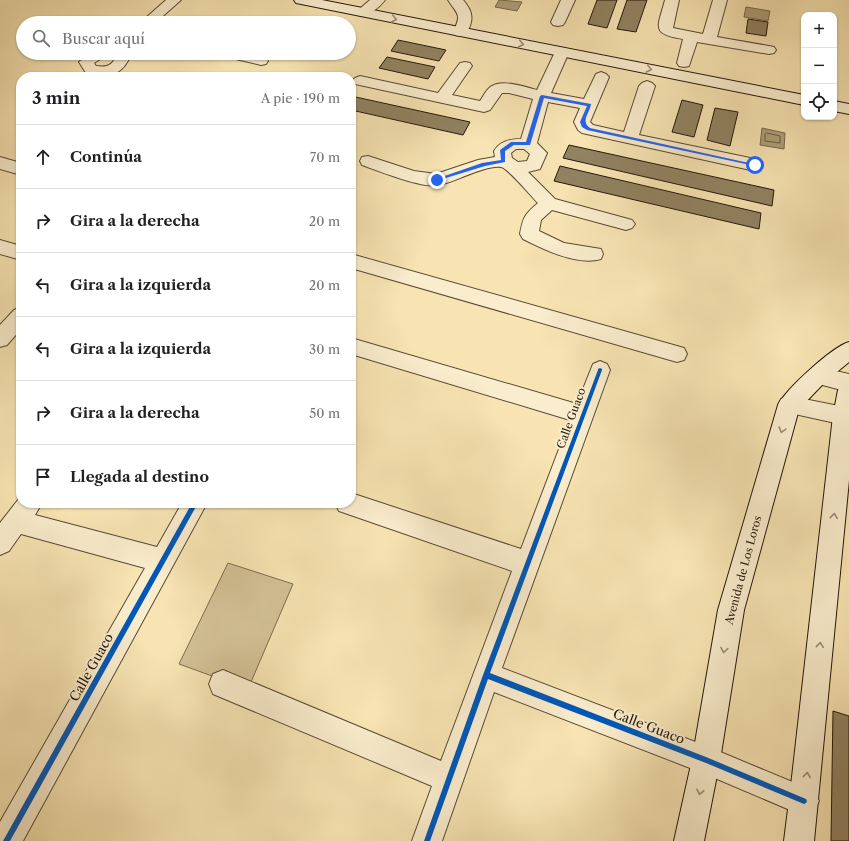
<!DOCTYPE html>
<html lang="es">
<head>
<meta charset="utf-8">
<style>
	:root { --surface:#fff; --page:#f2f2f2; --text:#202124; --muted:#757577; --line:#e0e0e0 }
	body { margin:0; font-family:"Libre Caslon Text",serif; background:var(--page); color:var(--text) }
	.controls { position:absolute; right:12px; top:12px; display:grid; overflow:hidden; border-radius:8px; box-shadow:0 1px 3px #0004 }
	.controls button { width:36px; height:36px; display:grid; place-items:center; padding:0; border:0; border-bottom:1px solid var(--line); background:var(--surface); color:var(--text); font:20px sans-serif }
	.stop { position:absolute; width:12px; height:12px; margin:-9px; border:3px solid #2563eb; border-radius:50%; background:#fff }
	.stop.end { background:#2563eb; border-color:#fff; box-shadow:0 1px 4px #0008 }
	.list { margin:0; padding:0; list-style:none }
	h2 { display:flex; justify-content:space-between; align-items:center; height:52px; margin:0; padding:0 16px; font-size:17px }
	h2 small { font-size:13px; font-weight:400; color:var(--muted) }
	.list li { display:grid; grid-template-columns:26px 1fr auto; gap:12px; align-items:center; box-sizing:border-box; height:64px; padding:0 16px; border-top:1px solid var(--line) }
	.list b { display:block; font-size:15px; white-space:nowrap }
	.list em { font-size:13px; font-style:normal; color:var(--muted) }
	.icon { flex:none; width:22px; height:22px; fill:none; stroke:currentColor; stroke-width:2; stroke-linecap:round; stroke-linejoin:round }
	.map { position:relative; flex:none; width:849px; height:841px; overflow:hidden }
	.search { position:absolute; background:var(--surface); box-shadow:0 1px 3px #0004; left:16px; top:16px; width:340px; height:44px; display:flex; align-items:center; gap:10px; box-sizing:border-box; padding:0 14px; border-radius:22px; color:var(--muted); font-size:15px }
	.panel { position:absolute; background:var(--surface); box-shadow:0 1px 3px #0004; left:16px; top:72px; width:340px; height:436px; border-radius:16px }
	.map>svg:first-child { display:block }
</style>
</head>
<body>
<div class="map">
<svg width="849" height="841" viewBox="0 0 849 841">
	<rect width="100%" height="100%" fill="#f7e4b2"/>
	<filter id="stains"><feTurbulence type="fractalNoise" baseFrequency=".005" numOctaves="4"/><feColorMatrix values="0 0 0 0 .2 0 0 0 0 .09 0 0 0 0 .02 0 0 0 .5 -.17"/></filter>
	<radialGradient id="worn" r=".72"><stop offset=".6" stop-color="#630" stop-opacity="0"/><stop offset="1" stop-color="#630" stop-opacity=".3"/></radialGradient>
	<!-- green -->
	<path fill="#d3c195" stroke="#7b6c50" d="M228 563 293 584 248 689 179 664Z"/>
	<!-- water -->
	<path fill="#af9e79" stroke="#77684d" d="M499 0 522 2 517 11 495 7Z
		M746 7 770 11 768 21 744 17Z
		M762 128 785 133 784 149 760 145Z"/>
	<g fill="none" stroke-linecap="round" stroke-linejoin="round">
		<!-- shore -->
		<path stroke="#695a42" stroke-width="1" d="M767 133 780 136V143L765 141V135Z"/>
	</g>
	<!-- building -->
	<path fill="#918261" stroke="#23170a" d="M597 0H617L607 28 588 24Z
		M627 0H647L636 32 617 29Z
		M748 19 768 22 766 36 746 33Z
		M398 40 446 50 439 61 391 51Z
		M387 57 435 67 428 79 379 68Z
		M351 96 470 122 463 135 351 110Z
		M682 100 703 105 694 137 672 132Z
		M715 108 738 112 730 146 707 140Z
		M569 145 774 190 772 206 563 158Z
		M560 166 761 213 759 229 554 181Z
		M833 711 849 716V841H831Z"/>
	<g fill="none" stroke-linecap="round" stroke-linejoin="round">
		<defs>
			<path id="street" d="M166 0H181L155 23H140Z
				M370 0H385C379 8 368 17 358 15L356 12Z
				M448 0H463C474 12 474 22 465 35L460 36 455 35 453 32C462 14 458 15 448 0Z
				M561 0H575L565 22 563 25 558 26 553 25 551 22Z
				M665 0H679L673 28 703 34 713 0H727L717 37 769 46 774 47 776 50 774 53 769 54 697 42 689 66 684 67 679 66 677 63 683 39C650 34 658 27 665 0Z
				M562 48 567 49 569 52 551 93 584 99 596 74 601 72 606 74 609 77 590 122 593 125 624 132 639 86 642 83 647 81 652 83 655 86 639 135 755 159 761 161 763 165 761 169 755 171 582 133 578 130 574 122 580 108 548 102 537 143 547 153 540 169 528 172 555 199 632 220 635 224 632 228 626 230 552 210 541 220 539 231 564 243 601 249 603 254 601 259C577 266 543 249 523 239L520 234C523 217 525 214 538 203 531 196 508 168 501 167 484 165 456 182 439 185 423 189 379 171 362 165L360 161 362 157 368 156 414 171 436 174 478 160 495 157 494 151C500 141 511 139 521 139L533 99 509 93H502L490 110 484 112 355 84 352 81 355 78 360 76 438 93 460 63 465 62 470 63 472 66 452 95 480 101C483 97 487 88 492 86 502 79 526 87 537 90L555 52 557 49ZM516 149H524L530 154 527 161 518 162 512 158 511 153Z
				M90 53H124L129 59C119 78 105 78 86 73L79 62ZM102 58H112L114 60C110 67 104 67 96 66L94 63Z
				M221 53H246L266 58 268 61 266 64 261 65 223 56Z
				M0 157 21 163V175L0 169Z
				M0 240 21 246V260L0 254Z
				M351 254 677 346 684 348 687 354 684 360 677 362 351 268Z
				M21 307V329L7 345 0 347V325L14 310Z
				M351 338 577 404 593 364 600 361 607 364 610 370 502 668 706 746 814 791 819 801 814 811 804 816 703 773 494 692 442 841H412L432 786 213 694 209 684 213 674 223 670 441 761 512 571 339 511 335 503H351V493L521 549 570 420 351 354Z
				M818 367 849 374V392L811 382 807 376 811 370Z
				M789 396 849 408V426L781 411 778 405 781 399Z
				M21 496V503H42L35 515 157 547 182 503H207L23 841H0V822L145 568 21 534 9 551 0 555V523Z"/>
			<path id="secondary" d="M294 0H322L804 95V105L301 4 296 3Z
				M834 101 849 104V114L834 111Z
				M849 342V362L825 382 799 409 744 610 720 760 704 841H674L692 760 718 610 778 405C786 389 832 347 849 342Z
				M849 381V480L814 841H784L792 777 833 416 838 390 841 384Z"/>
		</defs>
		<!-- street casing -->
		<use href="#street" stroke="#584a34" stroke-width="2"/>
		<!-- secondary casing -->
		<use href="#secondary" stroke="#23170a" stroke-width="2"/>
		<!-- street -->
		<use href="#street" fill="#faedcd" fill-rule="evenodd"/>
		<!-- secondary -->
		<use href="#secondary" fill="#faedcd" fill-rule="evenodd"/>
		<defs>
			<path id="cycleway" d="M600 368 602 369V370L490 673 706 757 806 799 807 801 806 803 804 804 706 763 488 679 430 841H424L483 675 598 370V369Z
				M192 503H198L10 841H3Z"/>
		</defs>
		<!-- cycleway casing -->
		<use href="#cycleway" stroke="#faedcd" stroke-width="3"/>
		<!-- cycleway -->
		<use href="#cycleway" fill="#0057b8" fill-rule="evenodd"/>
	</g>
	<!-- one-way arrows -->
	<defs><path id="oneway-chevron" d="M-2-3.5L2.5 0L-2 3.5" fill="none" stroke-width="1.6" stroke-linecap="round" stroke-linejoin="round"/></defs>
	<g stroke="#998d75">
		<use href="#oneway-chevron" transform="translate(394 19) rotate(11)"/>
		<use href="#oneway-chevron" transform="translate(521 44) rotate(11)"/>
		<use href="#oneway-chevron" transform="translate(649 69) rotate(11)"/>
		<use href="#oneway-chevron" transform="translate(782 430) rotate(106)"/>
		<use href="#oneway-chevron" transform="translate(834 516) rotate(-84)"/>
		<use href="#oneway-chevron" transform="translate(820 645) rotate(-84)"/>
		<use href="#oneway-chevron" transform="translate(724 650) rotate(99)"/>
		<use href="#oneway-chevron" transform="translate(807 775) rotate(-84)"/>
		<use href="#oneway-chevron" transform="translate(700 792) rotate(102)"/>
	</g>
	<!-- route -->
	<path fill="#2563eb" d="M542 95 591 104C590 113 580 121 590 128L758 165 755 166 587 130 582 127 580 122 587 106 544 98 530 145H514L505 151V162L485 166 436 181V179L482 163 501 160 500 150 511 142H526L540 96Z"/>
	<g text-anchor="middle" stroke-width="4" stroke-linejoin="round" paint-order="stroke">
		<!-- street labels -->
		<g font-size="11" fill="#23170a" stroke="#faedcd">
			<text transform="translate(571 418) rotate(-70)" y="4">Calle Guaco</text>
			<text transform="translate(743 570) rotate(-75)" y="4">Avenida de Los Loros</text>
		</g>
		<!-- near-street labels -->
		<g font-size="13" fill="#23170a" stroke="#faedcd">
			<text transform="translate(91 667) rotate(-61)" y="5">Calle Guaco</text>
			<text transform="translate(649 726) rotate(21)" y="5">Calle Guaco</text>
		</g>
	</g>
	<rect width="100%" height="100%" filter="url(#stains)"/>
	<rect width="100%" height="100%" fill="url(#worn)"/>
</svg>
<div class="controls">
<button>+</button>
<button>−</button>
<button><svg class="icon" aria-label="locate" viewBox="0 0 24 24"><circle cx="12" cy="12" r="6"/><path d="M12 2v4M12 18v4M2 12h4M18 12h4"/></svg></button>
</div>
<div class="stop" style="left:755px;top:165px"></div>
<div class="stop end" style="left:437px;top:180px"></div>
<div class="search"><svg class="icon" aria-label="search" viewBox="0 0 24 24"><circle cx="10" cy="10" r="6"/><path d="M15 15l6 6"/></svg>Buscar aquí</div>
<section class="panel">
<h2>3 min<small>A pie · 190 m</small></h2>
<ul class="list">
<li><svg class="icon" aria-label="ahead" viewBox="0 0 24 24"><path d="M12 20V5M6 11l6-6 6 6"/></svg><div><b>Continúa</b></div><em>70 m</em></li>
<li><svg class="icon" aria-label="right" viewBox="0 0 24 24"><path d="M7 20v-9h11M14 6l5 5-5 5"/></svg><div><b>Gira a la derecha</b></div><em>20 m</em></li>
<li><svg class="icon" aria-label="left" viewBox="0 0 24 24"><path d="M17 20v-9H6M10 6l-5 5 5 5"/></svg><div><b>Gira a la izquierda</b></div><em>20 m</em></li>
<li><svg class="icon" aria-label="left" viewBox="0 0 24 24"><path d="M17 20v-9H6M10 6l-5 5 5 5"/></svg><div><b>Gira a la izquierda</b></div><em>30 m</em></li>
<li><svg class="icon" aria-label="right" viewBox="0 0 24 24"><path d="M7 20v-9h11M14 6l5 5-5 5"/></svg><div><b>Gira a la derecha</b></div><em>50 m</em></li>
<li><svg class="icon" aria-label="arrive" viewBox="0 0 24 24"><path d="M6 21V4h12l-3 4 3 4H6"/></svg><div><b>Llegada al destino</b></div></li>
</ul>
</section>
</div>
</body>
</html>
